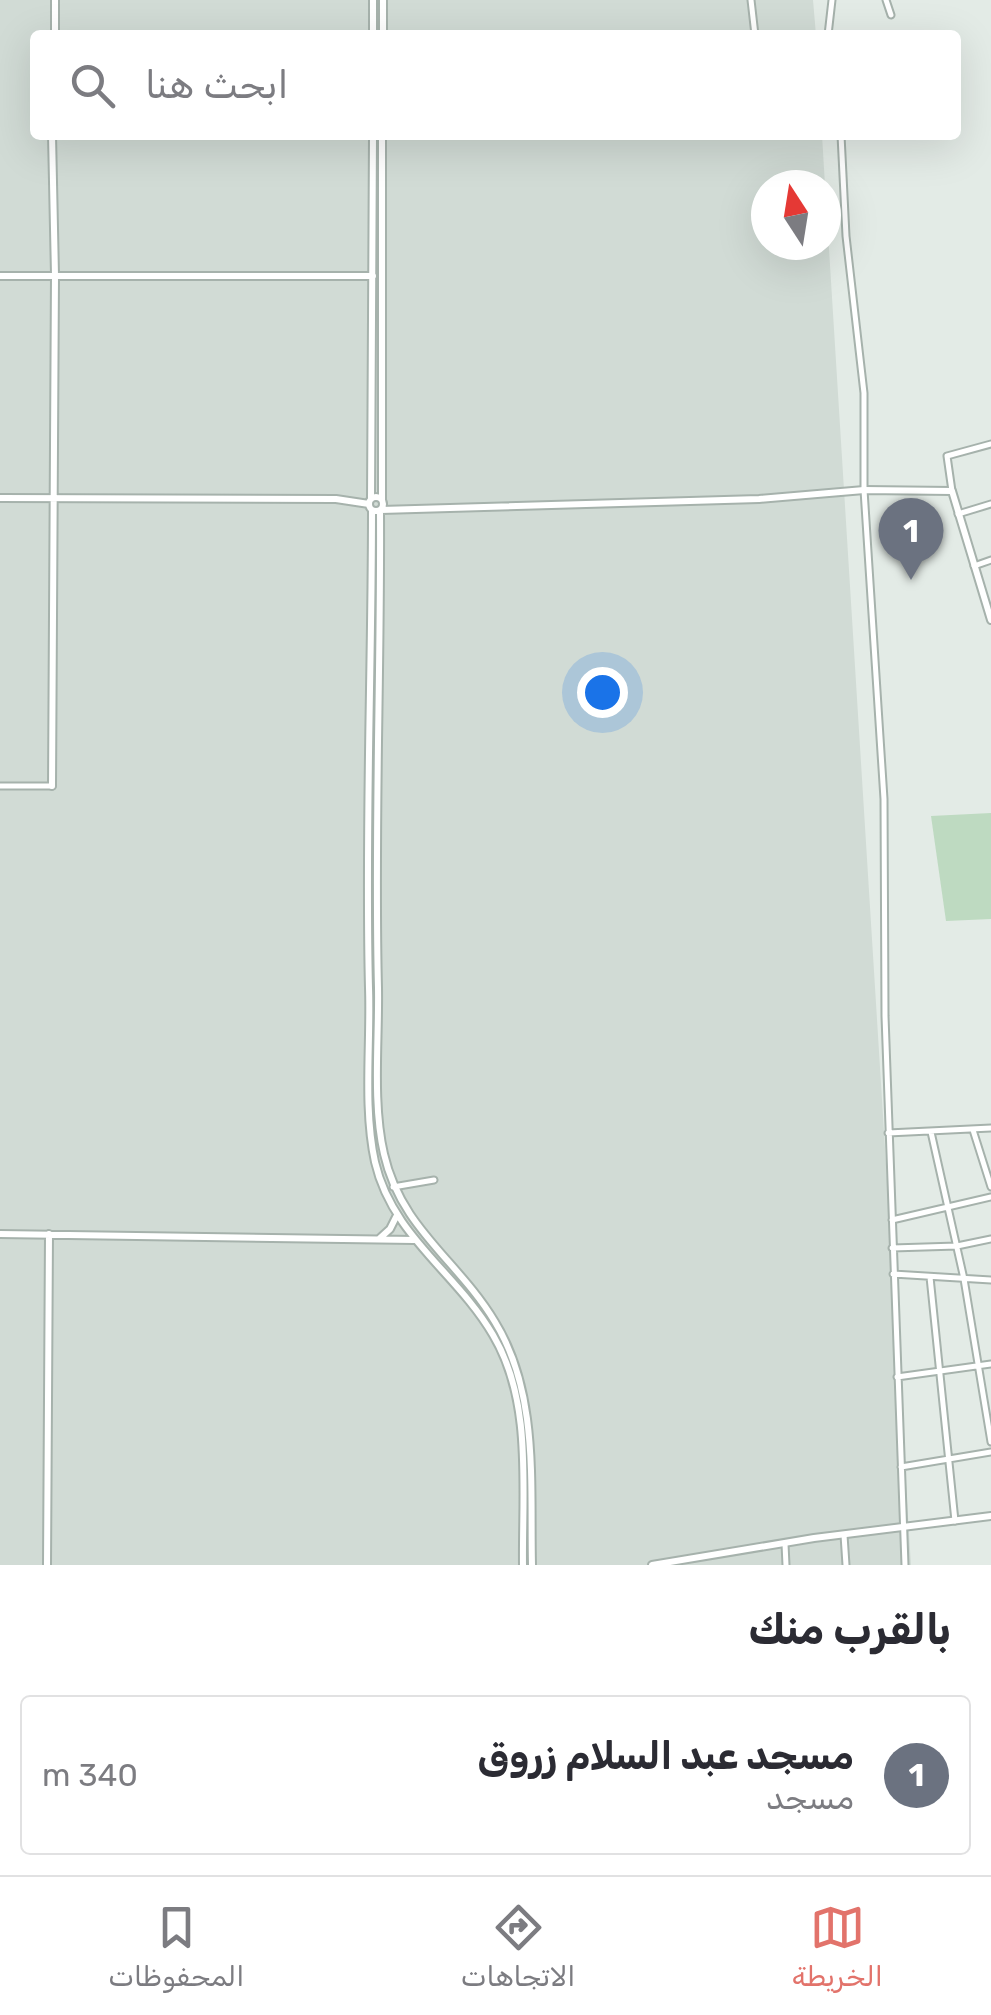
<!DOCTYPE html>
<html lang="ar">
<head>
<meta charset="utf-8">
<style>
	:root { --surface:#fff; --page:#f2f2f3; --text:#2b2b33; --muted:#7c7c81; --line:#e1e1e2; --accent:#e2736b }
	body { margin:0; font-family:Rubik,Vazirmatn,sans-serif; background:var(--page); color:var(--text); direction:rtl }
	.compass { position:absolute; left:751px; top:170px; width:90px; height:90px; border-radius:50%; background:var(--surface); box-shadow:0 10px 40px #0002; rotate:348deg }
	.you { position:absolute; left:602px; top:692px; width:35px; height:35px; margin:-25px; border:8px solid #fff; border-radius:50%; background:#1a73e8; box-shadow:0 0 0 15px #1a73e833 }
	.badge { display:grid; place-items:center; width:65px; height:65px; border-radius:50%; background:var(--accent); color:#fff; font-size:32px; font-weight:700 }
	.pin { position:absolute; translate:-50% -82px; filter:drop-shadow(0 2px 5px #0008) }
	.pin::after { content:''; position:absolute; top:52px; width:35px; height:30px; background:inherit; clip-path:polygon(0 0,100% 0,50% 100%) }
	.list { margin:0; padding:0; list-style:none }
	h2 { display:flex; justify-content:space-between; align-items:center; height:130px; margin:0; padding:0 40px; font-size:42px }
	h2 small { font-size:32px; font-weight:400; color:var(--muted) }
	.list li { display:grid; grid-template-columns:65px 1fr auto; gap:30px; align-items:center; box-sizing:border-box; height:160px; margin:0 20px 20px; padding:0 20px; border:2px solid var(--line); border-radius:10px }
	.list b { display:block; font-size:38px; white-space:nowrap }
	.list p { margin:0; font-size:32px; white-space:nowrap; color:var(--muted) }
	.list em { font-size:32px; font-style:normal; color:var(--muted) }
	.icon { flex:none; width:55px; height:55px; fill:none; stroke:currentColor; stroke-width:2; stroke-linecap:round; stroke-linejoin:round }
	.map { position:relative; flex:none; width:991px; height:1565px; overflow:hidden; direction:ltr }
	.search { position:absolute; background:var(--surface); box-shadow:0 10px 40px #0002; left:30px; right:30px; top:30px; height:110px; display:flex; align-items:center; gap:25px; box-sizing:border-box; padding:0 35px; border-radius:10px; color:var(--muted); font-size:38px }
	.sheet { height:310px; background:var(--surface) }
	nav { display:flex; justify-content:space-around; align-items:center; box-sizing:border-box; height:140px; border-top:2px solid var(--line); background:var(--surface); font-size:28px; color:var(--muted) }
	nav a { display:grid; justify-items:center; gap:5px }
	nav .on { color:var(--accent) }
	.map>svg:first-child { display:block }
</style>
</head>
<body>
<div class="map">
<svg width="991" height="1565" viewBox="0 0 991 1565">
	<rect width="100%" height="100%" fill="#e3ebe6"/>
	<!-- built -->
	<path fill="#d1dbd5" d="M0 0H813L816 35H35V135H822L825 185H766V245H826V201L911 1565H0Z"/>
	<!-- green -->
	<path fill="#bedac1" d="M991 813V919L946 921 931 816Z"/>
	<g fill="none" stroke-linecap="round" stroke-linejoin="round">
		<defs>
			<path id="minor" d="M751 0 755 35
				M886 0 891 15
				M828 35 832 0
				M841 135 846 236 864 393V490L884 799 885 1016 905 1565
				M952 491 947 456 991 444
				M958 514 991 504
				M974 566 991 560
				M0 786H52
				M973 1130 991 1187
				M931 1132 964 1279 991 1442
				M888 1133 991 1128
				M393 1187 434 1180
				M892 1220 991 1197
				M892 1248 957 1246 991 1239
				M893 1274 991 1280
				M930 1277 955 1521
				M897 1377 991 1364
				M901 1467 991 1452
				M844 1535 846 1565
				M785 1544 786 1565"/>
			<path id="tertiary" d="M55 35V0
				M373 35V0
				M383 35V0
				M0 276H373
				M369 504a7 7 0 1 1 14 0a7 7 0 1 1-14 0Z
				M0 498 336 499 369 504
				M371 499 373 135
				M382 500V135
				M381 510 759 499 864 490 952 491 991 620
				M372 511C372 670 365 829 369 988 371 1044 363 1107 375 1162 392 1236 457 1273 493 1335 533 1402 522 1490 523 1565
				M380 511C381 670 374 829 378 988 379 1040 372 1103 384 1154 401 1229 458 1260 495 1322 539 1394 530 1483 532 1565
				M52 786 55 275 52 135
				M0 1234 414 1240
				M379 1239 390 1229 396 1217
				M47 1565 49 1234
				M652 1565 814 1538 991 1516"/>
		</defs>
		<!-- minor casing -->
		<use href="#minor" stroke="#a6b2ac" stroke-width="9"/>
		<!-- tertiary casing -->
		<use href="#tertiary" stroke="#a6b2ac" stroke-width="10"/>
		<!-- minor -->
		<use href="#minor" stroke="#fff" stroke-width="5"/>
		<!-- tertiary -->
		<use href="#tertiary" stroke="#fff" stroke-width="6"/>
	</g>
</svg>
<svg class="compass" viewBox="-18 -18 36 36"><path d="M0-13l5 13h-10z" fill="#e53935"/><path d="M0 13l5-13h-10z" fill="#7c7c81"/></svg>
<div class="you"></div>
<div class="pin badge" style="left:911px;top:580px;background:#6b7280">1</div>
<div class="search"><svg class="icon" aria-label="search" viewBox="0 0 24 24"><circle cx="10" cy="10" r="6"/><path d="M15 15l6 6"/></svg>ابحث هنا</div>
</div>
<section class="sheet">
<h2>بالقرب منك<small></small></h2>
<ul class="list">
<li><span class="badge" style="background:#6b7280">1</span><div><b>مسجد عبد السلام زروق</b><p>مسجد</p></div><em>340 m</em></li>
</ul>
</section>
<nav>
<a class="on"><svg class="icon" aria-label="map" viewBox="0 0 24 24"><path d="M3 6l6-2 6 2 6-2v14l-6 2-6-2-6 2zM9 4v14M15 6v14"/></svg>الخريطة</a>
<a><svg class="icon" aria-label="directions" viewBox="0 0 24 24"><path d="M12 3l9 9-9 9-9-9zM9 14v-3h6M13 9l2 2-2 2"/></svg>الاتجاهات</a>
<a><svg class="icon" aria-label="saved" viewBox="0 0 24 24"><path d="M7 4h10v16l-5-4-5 4z"/></svg>المحفوظات</a>
</nav>
</body>
</html>
